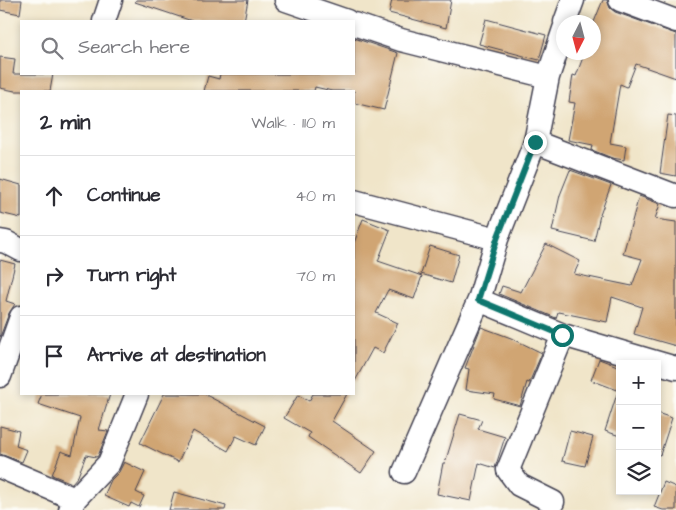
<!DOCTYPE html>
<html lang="en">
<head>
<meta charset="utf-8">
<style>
	:root { --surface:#fff; --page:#f2f2f3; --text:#2b2b33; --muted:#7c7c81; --line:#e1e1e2 }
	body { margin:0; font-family:"Architects Daughter",sans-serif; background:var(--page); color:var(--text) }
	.controls { position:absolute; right:15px; bottom:15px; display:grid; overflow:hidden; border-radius:0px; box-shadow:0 2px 8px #0003 }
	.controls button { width:45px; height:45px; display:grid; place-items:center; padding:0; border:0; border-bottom:1px solid var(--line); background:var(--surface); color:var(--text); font:25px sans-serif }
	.compass { position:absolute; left:556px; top:15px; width:45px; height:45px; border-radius:50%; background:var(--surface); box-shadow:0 2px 8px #0003; rotate:186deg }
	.stop { position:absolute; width:15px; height:15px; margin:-11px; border:4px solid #0f766e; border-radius:50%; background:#fff }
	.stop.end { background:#0f766e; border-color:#fff; box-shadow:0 1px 5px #0008 }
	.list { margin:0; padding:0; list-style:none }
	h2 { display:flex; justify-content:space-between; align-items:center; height:65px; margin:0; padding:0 20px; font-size:21px }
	h2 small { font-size:16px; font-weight:400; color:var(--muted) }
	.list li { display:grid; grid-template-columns:32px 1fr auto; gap:15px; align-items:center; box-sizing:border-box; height:80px; padding:0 20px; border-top:1px solid var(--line) }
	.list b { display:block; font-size:19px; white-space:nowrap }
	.list em { font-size:16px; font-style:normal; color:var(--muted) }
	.icon { flex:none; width:28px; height:28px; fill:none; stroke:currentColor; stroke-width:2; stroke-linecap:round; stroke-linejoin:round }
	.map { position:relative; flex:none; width:676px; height:510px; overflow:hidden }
	.search { position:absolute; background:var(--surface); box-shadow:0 2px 8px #0003; left:20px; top:20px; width:335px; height:55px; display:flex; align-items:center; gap:12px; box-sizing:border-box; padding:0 18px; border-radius:0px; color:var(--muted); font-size:19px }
	.panel { position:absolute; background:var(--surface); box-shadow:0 2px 8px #0003; left:20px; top:90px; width:335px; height:305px; border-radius:0px }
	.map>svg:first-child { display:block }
</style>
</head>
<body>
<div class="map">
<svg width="676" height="510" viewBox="0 0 676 510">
	<rect width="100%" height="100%" fill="#fdfcf7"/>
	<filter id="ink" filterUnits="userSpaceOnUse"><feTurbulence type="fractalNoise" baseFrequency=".02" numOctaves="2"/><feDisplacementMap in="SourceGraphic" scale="10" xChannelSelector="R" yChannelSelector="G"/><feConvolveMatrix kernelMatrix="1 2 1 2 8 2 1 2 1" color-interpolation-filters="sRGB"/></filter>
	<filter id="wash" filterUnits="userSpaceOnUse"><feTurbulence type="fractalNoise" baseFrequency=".0096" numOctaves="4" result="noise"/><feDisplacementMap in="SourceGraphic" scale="20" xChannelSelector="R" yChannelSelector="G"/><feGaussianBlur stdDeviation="1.12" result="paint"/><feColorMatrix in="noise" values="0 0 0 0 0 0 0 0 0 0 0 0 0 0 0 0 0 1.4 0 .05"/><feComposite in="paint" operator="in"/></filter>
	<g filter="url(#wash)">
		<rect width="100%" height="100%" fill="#f0e5c9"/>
		<g id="blocks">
			<!-- building -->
			<path fill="#d0a573" d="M0 0H22L20 14 0 10Z
				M136 0H248L244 21H192L135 2Z
				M392 0H451L446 28 389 13Z
				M603 0H607L610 8 615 12 676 34V78L636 64 627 87 620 84 610 143 626 146 624 160 612 158 592 150 593 145 568 140 575 103 569 102 573 75 576 76 585 52H594V22Z
				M486 19 546 35 539 60 479 44Z
				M354 38 398 53 384 110 354 103V91H332L315 87 314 91H204L208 76 219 79 220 74H354Z
				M0 57 15 59 13 74H53L50 91H15L0 88Z
				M668 115 676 116V176L660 173Z
				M570 170 611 185 600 215 594 241 552 231 560 195Z
				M0 179 21 185V218L0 213Z
				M639 196 660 204 655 219 676 222V346L634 334 642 307 612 297 607 322 558 312 556 318 499 294 502 286 521 292 546 244 580 261 574 274 632 286 642 259 623 254Z
				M363 219 390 230 378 261 422 276 414 299 388 290 376 313 398 323 383 353 373 348 354 383V243Z
				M430 246 459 255 451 283 421 274Z
				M0 260 15 264 6 301 15 304 9 313 0 337Z
				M481 327 511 338 542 353 529 383 527 382 520 406 494 399 495 394 466 390 469 369 465 368Z
				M599 359 620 367V391L591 380Z
				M42 394H110L99 430 108 431 98 456 96 457 86 455 78 476 72 483 52 475 61 451 72 455 80 418 38 404Z
				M164 394H204L265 426 256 445 236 436 228 451 193 431 178 462 140 443Z
				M313 394H347L332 421 376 451 361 473 308 437 310 433 284 418 298 395 309 401Z
				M617 394 620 395V436L605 431Z
				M657 413 672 418 660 455 657 454Z
				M460 414 482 420 478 429 505 437 495 468 479 463 471 501 437 494 443 463H445Z
				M0 426 19 431 16 446 27 450 22 462 0 454Z
				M570 431 593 437 585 466 562 461Z
				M124 462 145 472 136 492 144 496 139 507 131 503 129 507 104 496 111 480 119 472Z
				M664 482 676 487V510H663L654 507Z
				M174 492 226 506 225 510H169Z"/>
		</g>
	</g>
	<g filter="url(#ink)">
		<use href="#blocks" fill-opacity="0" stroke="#413f50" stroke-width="1"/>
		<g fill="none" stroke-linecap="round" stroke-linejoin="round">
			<defs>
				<path id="minor" d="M286 0 347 21
					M620 0 676 21
					M104 21 111 0
					M565 22 573 0
					M354 24 401 40 548 77
					M535 142 676 196
					M354 201 497 239
					M0 241 6 242 21 250
					M479 300 563 335 676 368
					M0 376 21 317
					M0 467 75 499
					M404 472 479 300 497 239 535 142 548 77 564 29
					M553 502 519 485 508 470 563 335
					M70 510 75 499 109 463 137 394"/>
			</defs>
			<!-- minor casing -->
			<use href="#minor" stroke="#413f50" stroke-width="25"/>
			<!-- minor -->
			<use href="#minor" stroke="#fff" stroke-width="22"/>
		</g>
	</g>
	<g fill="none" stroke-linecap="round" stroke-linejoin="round" filter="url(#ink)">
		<!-- route -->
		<path stroke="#0f766e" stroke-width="6" d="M535 142 497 239 478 300 562 335"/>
	</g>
</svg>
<div class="controls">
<button>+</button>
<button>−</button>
<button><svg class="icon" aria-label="layers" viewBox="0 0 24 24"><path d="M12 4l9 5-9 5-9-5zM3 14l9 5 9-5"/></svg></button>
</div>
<svg class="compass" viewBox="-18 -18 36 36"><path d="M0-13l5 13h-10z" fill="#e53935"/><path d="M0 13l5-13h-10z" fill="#7c7c81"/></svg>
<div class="stop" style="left:562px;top:335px"></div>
<div class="stop end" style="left:535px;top:142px"></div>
<div class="search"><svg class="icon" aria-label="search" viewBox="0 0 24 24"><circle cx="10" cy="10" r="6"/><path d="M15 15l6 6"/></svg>Search here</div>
<section class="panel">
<h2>2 min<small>Walk · 110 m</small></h2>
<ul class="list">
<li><svg class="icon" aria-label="ahead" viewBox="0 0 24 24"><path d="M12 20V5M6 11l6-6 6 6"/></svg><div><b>Continue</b></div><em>40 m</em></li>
<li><svg class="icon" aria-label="right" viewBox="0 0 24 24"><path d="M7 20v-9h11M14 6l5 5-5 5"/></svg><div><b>Turn right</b></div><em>70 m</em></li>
<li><svg class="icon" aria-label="arrive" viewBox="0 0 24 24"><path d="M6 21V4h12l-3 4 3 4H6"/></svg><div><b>Arrive at destination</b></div></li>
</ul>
</section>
</div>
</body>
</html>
